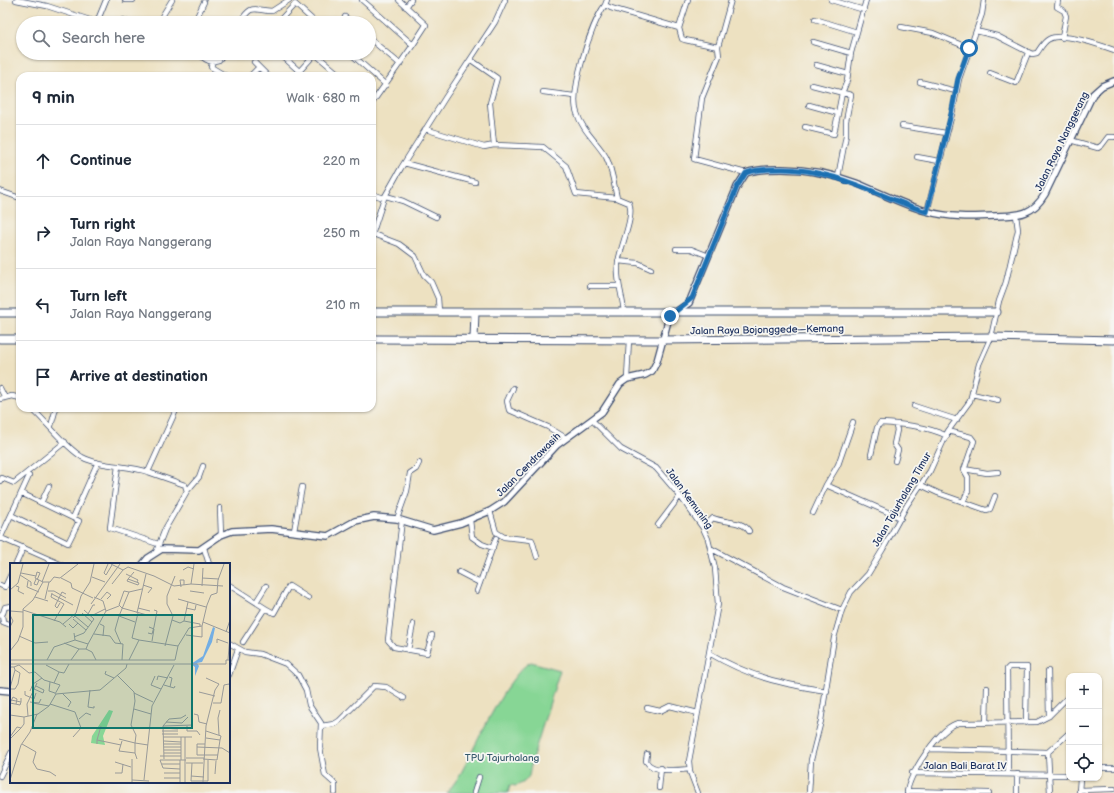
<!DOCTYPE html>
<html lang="en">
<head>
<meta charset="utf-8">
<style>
	:root { --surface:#fff; --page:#f2f2f3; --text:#1f2937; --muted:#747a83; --line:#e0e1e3 }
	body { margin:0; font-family:"Balsamiq Sans",sans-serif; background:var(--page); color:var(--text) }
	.controls { position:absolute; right:12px; bottom:12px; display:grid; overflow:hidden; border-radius:8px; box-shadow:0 1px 3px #0004 }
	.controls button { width:36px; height:36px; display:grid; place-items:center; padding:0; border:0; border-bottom:1px solid var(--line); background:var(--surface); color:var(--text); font:20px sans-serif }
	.stop { position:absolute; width:12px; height:12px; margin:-9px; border:3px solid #1f6fb2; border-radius:50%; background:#fff }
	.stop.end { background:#1f6fb2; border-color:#fff; box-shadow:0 1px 4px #0008 }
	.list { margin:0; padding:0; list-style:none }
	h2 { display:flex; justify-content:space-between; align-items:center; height:52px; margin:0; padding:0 16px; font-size:17px }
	h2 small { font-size:13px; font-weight:400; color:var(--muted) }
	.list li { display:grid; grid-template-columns:26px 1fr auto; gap:12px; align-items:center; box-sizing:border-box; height:72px; padding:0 16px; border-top:1px solid var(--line) }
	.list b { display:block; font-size:15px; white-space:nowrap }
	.list p { margin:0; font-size:13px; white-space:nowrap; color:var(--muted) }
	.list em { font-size:13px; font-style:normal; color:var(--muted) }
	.icon { flex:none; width:22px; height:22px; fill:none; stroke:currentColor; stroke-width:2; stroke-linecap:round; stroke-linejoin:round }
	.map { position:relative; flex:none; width:1114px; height:793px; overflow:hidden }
	.search { position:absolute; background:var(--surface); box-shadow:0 1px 3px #0004; left:16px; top:16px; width:360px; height:44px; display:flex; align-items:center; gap:10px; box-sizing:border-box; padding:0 14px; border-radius:22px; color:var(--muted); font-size:15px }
	.panel { position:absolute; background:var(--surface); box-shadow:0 1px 3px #0004; left:16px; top:72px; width:360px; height:340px; border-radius:12px }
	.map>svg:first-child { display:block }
</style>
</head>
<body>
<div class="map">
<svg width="1114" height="793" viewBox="0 0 1114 793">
	<rect width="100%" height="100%" fill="#f6f6f2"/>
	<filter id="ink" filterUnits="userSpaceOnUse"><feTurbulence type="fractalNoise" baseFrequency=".025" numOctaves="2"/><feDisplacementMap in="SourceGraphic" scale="8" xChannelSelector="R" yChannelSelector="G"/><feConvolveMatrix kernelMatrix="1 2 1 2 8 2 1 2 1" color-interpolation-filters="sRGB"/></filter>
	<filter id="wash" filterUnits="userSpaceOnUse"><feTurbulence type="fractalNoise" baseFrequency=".012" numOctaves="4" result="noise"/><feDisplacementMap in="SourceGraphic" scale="16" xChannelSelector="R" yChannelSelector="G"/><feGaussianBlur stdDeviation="0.9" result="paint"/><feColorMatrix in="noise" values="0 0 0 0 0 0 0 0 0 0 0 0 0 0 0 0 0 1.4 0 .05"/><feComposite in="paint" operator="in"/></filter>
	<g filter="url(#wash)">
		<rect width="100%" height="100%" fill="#ede1c1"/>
		<!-- green -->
		<path fill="#87d695" stroke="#51827a" d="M531 662 560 670 532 760 529 776 524 782 516 786 510 785 508 793H447C452 786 457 780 461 773 474 749 509 671 531 662Z"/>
	</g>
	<g filter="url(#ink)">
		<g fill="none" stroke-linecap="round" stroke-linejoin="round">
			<defs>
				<path id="minor" d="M16 0 47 6 99 23
					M125 0H133
					M362 0 413 45
					M607 0 605 5 611 8 679 28 682 39 685 40 718 47
					M731 0 718 47 719 56 702 98 694 159 746 173
					M831 0 864 10
					M1058 0 1057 7 1064 11 1066 16 1062 38
					M605 5C591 24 569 92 577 113 582 130 597 142 606 157 612 168 614 185 617 198
					M406 7 411 0
					M345 17 352 23
					M815 19 857 32
					M123 20 130 23
					M279 21 295 4 316 23
					M97 22 106 0
					M158 23 172 0
					M188 23 196 19 204 2
					M239 23C253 3 252 10 272 11L289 0
					M901 27 933 33 969 48
					M679 28 688 0
					M976 31 997 36 1032 54 1037 53C1040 49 1043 42 1049 39 1062 32 1100 45 1114 50
					M369 38 400 64
					M813 42 851 53
					M199 53C204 60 211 63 219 60L224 53
					M279 53 299 71
					M314 53 341 76
					M350 53 386 85
					M471 60 497 78 490 103 494 145
					M213 61 211 67 226 76
					M254 62 268 76
					M816 65 848 74
					M990 73 1016 83 1028 53
					M250 76 259 67
					M295 76 315 54
					M920 82 956 91
					M812 85 851 95 846 121V135L838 177
					M543 92 574 96
					M372 103 413 45 426 25 399 0
					M809 105 838 113
					M902 126 946 133
					M805 127 834 134 842 93 847 81 851 53 866 0
					M425 129 484 147 494 145 543 147 566 166 576 194 617 198 629 203C635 216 620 247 618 263 616 281 623 296 624 313
					M1070 140 1098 148 1102 145 1108 137H1114
					M917 157 939 161
					M404 163 475 182
					M0 191 20 198
					M372 194 384 198 372 235
					M386 196 403 201 436 217
					M384 198 401 168 445 98 495 22 505 0
					M927 212 953 110 959 79 982 14 984 0
					M373 234 399 244 415 256 424 275 431 282 438 298 439 312
					M676 249H691L709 256
					M618 261 638 263 651 269
					M590 286H619
					M627 379 629 339
					M0 388 5 398
					M513 388 507 401 509 410 548 427 566 438
					M972 394 998 400
					M0 399 12 396 20 398
					M914 406 957 420
					M31 408C48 423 63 445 82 457 101 467 127 465 148 472
					M592 420 621 449 656 468 680 496 703 528 708 539 715 568 718 604 689 761 690 772 698 793
					M853 422 838 465 826 485 901 518
					M895 424 897 430 894 444 898 450 895 461
					M51 426 56 408
					M948 431 971 437 974 441 964 470 968 477V491L963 502
					M871 455 877 428 880 423C902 424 927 426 947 436
					M118 466 110 528 158 544
					M964 469 987 473 998 472
					M0 481 2 478 14 483 65 442
					M921 485 938 493 986 510 990 509 995 496
					M187 491 199 477 203 466
					M41 503 49 486
					M220 508 221 535
					M490 511 496 532 504 537 532 540 537 557
					M813 513 826 485
					M11 515 68 543 79 521 21 493
					M73 518 96 466
					M397 519 407 491 410 473 416 469 419 463
					M402 520 388 640 394 647 427 653 432 635
					M470 520 472 537 482 544 493 548
					M658 525 680 496
					M703 528 713 518C724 523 743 520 749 531
					M294 531 302 487
					M1 538 60 564
					M0 539 29 476
					M204 548 209 564
					M710 548 783 587 842 610
					M156 552 165 529 187 491 185 485 148 472 177 408
					M16 564 23 548
					M459 572 480 583
					M0 585 5 587 11 574
					M229 585 265 608 243 642
					M477 591 496 538
					M256 602 266 586
					M265 608 274 613 289 586 308 598
					M0 615 3 613 5 607 11 606
					M2 615 3 622 11 625
					M229 643 245 652 260 654 286 664 298 675 306 690 309 705 321 723 320 748 325 775 335 784V793
					M408 650 413 624
					M709 653C750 677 781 684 827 691
					M1048 671 1049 716
					M229 675 238 649
					M647 708 660 711 670 706 698 713
					M986 723 987 688
					M321 726 334 724 339 721 374 686 386 687 404 698
					M929 749 1048 752 1069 733
					M1048 752 1050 793
					M647 754 646 761C652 773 678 770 689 769
					M1099 768H1114
					M912 773 1069 775
					M1008 774 1007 669 1009 667H1027L1026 723
					M1017 774V793
					M0 776 11 753
					M659 788 661 768
					M1079 790 1114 789
					M907 791 989 793
					M1079 792 1080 778
					M474 793 479 777
					M809 793 811 760 821 721 834 638 842 610 851 592 868 574 883 549 907 505 930 471 948 431 970 401 979 364 991 337 999 301 1006 282 1018 230 1016 215
					M907 793C908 775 941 725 959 723L1037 722 1049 716 1069 696"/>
				<path id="tertiary" d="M143 564 148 558 162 549 199 550 221 535 232 531 271 529 328 536 355 521 374 517 397 519 433 530 461 523 490 511 504 502 557 445 602 412 620 384 627 379 645 375 652 371 657 361 668 321 674 313 689 303 691 298 737 187 746 173C757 169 770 169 782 169 807 169 832 174 856 183 879 192 901 204 926 211 948 218 973 217 996 216 1018 215 1032 216 1045 194L1093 94 1102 86 1114 81
					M0 690 11 691"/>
				<path id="trunk" d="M372 312H997
					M0 313H20
					M0 339H20
					M372 339 662 340 991 337 1114 340
					M474 339 475 312"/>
			</defs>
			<!-- minor casing -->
			<use href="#minor" stroke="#3a4a6d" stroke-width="6"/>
			<!-- tertiary casing -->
			<use href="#tertiary" stroke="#3a4a6d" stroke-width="8"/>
			<!-- trunk casing -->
			<use href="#trunk" stroke="#3a4a6d" stroke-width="9"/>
			<!-- minor -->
			<use href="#minor" stroke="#fff" stroke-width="4.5"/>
			<!-- tertiary -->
			<use href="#tertiary" stroke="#fff" stroke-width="5.5"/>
			<!-- trunk -->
			<use href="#trunk" stroke="#fff" stroke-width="7"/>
		</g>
	</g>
	<g fill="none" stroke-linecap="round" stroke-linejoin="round" filter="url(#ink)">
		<!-- route -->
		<path stroke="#1f6fb2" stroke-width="5" d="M670 316 692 298 737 187 746 173C757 169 770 169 782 169 834 169 878 196 927 212L952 110 958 79 969 48"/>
	</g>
	<g text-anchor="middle" stroke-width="3.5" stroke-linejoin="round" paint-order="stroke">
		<!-- street labels -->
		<g font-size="10" fill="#1b2f5e" stroke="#f6f6f2">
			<text transform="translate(1061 141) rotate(-64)" y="4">Jalan Raya Nanggerang</text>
			<text transform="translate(767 329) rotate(-1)" y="4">Jalan Raya Bojonggede—Kemang</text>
			<text transform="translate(528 464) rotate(-45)" y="4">Jalan Cendrawasih</text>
			<text transform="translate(690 498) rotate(54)" y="4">Jalan Kemuning</text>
			<text transform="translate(901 499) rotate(-60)" y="4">Jalan Tajurhalang Timur</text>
			<text x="965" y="769">Jalan Bali Barat IV</text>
		</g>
		<!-- park labels -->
		<g font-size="10" fill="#36596c" stroke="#f6f6f2">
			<text x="502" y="761">TPU Tajurhalang</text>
		</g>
	</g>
	<!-- overview -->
	<g transform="translate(10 563)">
		<rect width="220" height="220" fill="#ede1c1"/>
		<path d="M99 147 103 148 93 173 95 182 81 180 82 173Z" fill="#87d695"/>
		<path d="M203 64 205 65 202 79 192 99 187 100 189 103 185 113V104L181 101 193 93Z" fill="#73aee4"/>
		<path fill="none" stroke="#999a99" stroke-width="1" d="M98 1 94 10 96 12 102 2M101 1 113 7 118 4 144 13 164 23 181 21 213 23M173 7 178 4 184 6M11 10 26 13 25 15 33 19M116 11 128 17 127 19M10 12 21 19V23M26 13 27 9 30 10 27 17M82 14 95 19M51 15 61 20 62 25 83 35M192 15 209 16M26 16 24 21 27 22 29 17M118 16 129 20 128 22 117 18 118 16 124 9M18 18 17 24 29 29M32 19 39 1M102 21 113 7M181 21 184 1M133 22 142 25 138 30M6 23 9 24 8 28 14 31M192 23 193 5M171 24 170 17H174V22M0 27 8 20 13 1M38 28H44L56 35M180 28 194 30M42 30 41 34 54 41 44 58M42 31 63 42M25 34 38 38M35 36 39 19M91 36 97 29 101 32 97 36M168 36 196 44M50 40 47 45 45 43 52 29 56 31M81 41 110 1M112 45 137 52M112 45 109 42 114 28 119 29M128 45 140 48M176 45 185 47 186 42M13 47 50 59 56 64M0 48 13 49M96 48 109 43M72 50 82 59M127 50 136 11M128 50 122 75 129 77M78 51 83 42H85M0 52 3 58 0 64M81 53 95 46M109 53 105 67 111 81M63 55 65 53 78 64M63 56 76 67M162 57 170 60 174 58 190 61V64M174 58 178 39M125 59 109 53 119 29 132 26M193 59 220 70M53 61 66 50 71 33 80 19 84 1M59 61 63 65 68 60M90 61 94 63 93 73M139 64 144 66 142 78M216 69 220 57M138 70 142 71 144 64 147 48 144 47M84 71 100 73 105 80 113 81 112 97M176 72 192 74V63M9 73 25 80 38 79M64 74 74 70 84 56 74 47M54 80 69 86H76L78 81 65 77M207 80V76L218 80M78 81 96 48 93 38 84 34M155 83 163 53 157 41V33L165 13M76 86 82 89 86 97M0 88 8 78 13 64V46L23 37 33 19H40L44 14 50 15 68 1M0 97H165M37 97 44 84 65 77 64 70M61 97 69 86M119 97 129 77 168 83 179 65 192 63 197 42 201 32 207 30 208 17 214 1M165 97 168 83M218 97 220 71M0 101H216V97H220M36 102 49 109M0 104H4L5 107 0 125M4 104 9 102 19 110 25 109 34 117 44 120M96 108 95 111 104 115M107 112 124 129 125 138 121 162 126 172 125 180 138 182M145 113 141 122 151 126M159 114 162 115 160 124M147 117 148 113 158 115M40 119 39 128 45 130M154 122 164 125 165 123M0 126H5L8 121 10 110 5 107M24 126 33 130 34 127 26 123M80 127 78 144 84 145V143M15 128V132L24 136 26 130M20 128 23 121 32 115M189 129 205 133M52 130 61 139 58 144M124 130 143 139M45 131 50 122 44 120 49 109 54 110 59 101M1 137 11 139V135M20 139 29 140 31 136M0 140 3 134 7 136 6 141M0 140 10 142 11 139M23 140 39 143M203 140H211L214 122 219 121 220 124M40 141 65 149 71 165 63 174M124 146 141 151M184 151 188 152 189 159 197 161M0 152 14 154 28 151 39 143 46 131 90 127 116 105 117 101M18 153 17 141 27 120M69 156 76 150 81 152M156 159 172 160 178 154M153 163 183 162M177 163V168H187L190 172M152 165 168 166M152 168H168M152 171H168M209 172 208 155 210 147M0 174 7 164 11 165 14 161V154M153 174H182M171 174V197M175 174V219M196 175 210 177M0 176 11 165M109 176 125 180V190M87 177 91 163M112 178 109 188 125 190 127 196M154 178 171 179M12 181 26 189 23 199 27 206 40 209 46 213M87 181V177L111 182M154 181H171M195 181H187V192H208M154 184H171M187 184 212 185 220 190M154 187H171M154 190H171M150 193H171M176 195H194M154 196 153 163 159 156 171 155 176 152M193 196 207 197 210 177 211 173 196 168M105 199 121 204M176 200H193M152 201H170M170 206 153 205 150 197H176M105 210H112L113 201M154 210H170M205 211 206 198M181 213 194 214M154 215H170M0 217 11 182 20 169 27 151M122 217 139 218M134 217 142 143 164 102M181 218H198V197M181 218 182 200M122 219V196M170 219V197M193 219 196 163 205 127 209 121 196 115"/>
		<path fill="#0f766e" fill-opacity="0.15" stroke="#0f766e" stroke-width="2" d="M23 52H182V165H23Z"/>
		<rect width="220" height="220" fill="none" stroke="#1b2f5e" stroke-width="2"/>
	</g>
</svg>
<div class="controls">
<button>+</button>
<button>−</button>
<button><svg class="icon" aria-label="locate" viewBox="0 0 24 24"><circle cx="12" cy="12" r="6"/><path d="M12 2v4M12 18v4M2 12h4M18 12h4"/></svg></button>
</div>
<div class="stop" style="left:969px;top:48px"></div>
<div class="stop end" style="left:670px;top:316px"></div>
<div class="search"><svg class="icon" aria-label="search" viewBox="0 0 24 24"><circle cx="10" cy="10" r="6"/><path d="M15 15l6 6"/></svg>Search here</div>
<section class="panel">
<h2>9 min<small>Walk · 680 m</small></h2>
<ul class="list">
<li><svg class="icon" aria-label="ahead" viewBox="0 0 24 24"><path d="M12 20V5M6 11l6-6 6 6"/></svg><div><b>Continue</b></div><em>220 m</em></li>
<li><svg class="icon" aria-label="right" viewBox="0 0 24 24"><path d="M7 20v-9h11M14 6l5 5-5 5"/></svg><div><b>Turn right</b><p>Jalan Raya Nanggerang</p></div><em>250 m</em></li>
<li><svg class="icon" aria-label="left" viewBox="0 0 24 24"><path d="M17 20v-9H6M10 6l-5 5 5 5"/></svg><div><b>Turn left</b><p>Jalan Raya Nanggerang</p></div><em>210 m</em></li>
<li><svg class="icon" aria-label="arrive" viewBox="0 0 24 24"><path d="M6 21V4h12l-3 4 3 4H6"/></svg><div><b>Arrive at destination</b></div></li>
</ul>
</section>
</div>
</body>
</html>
